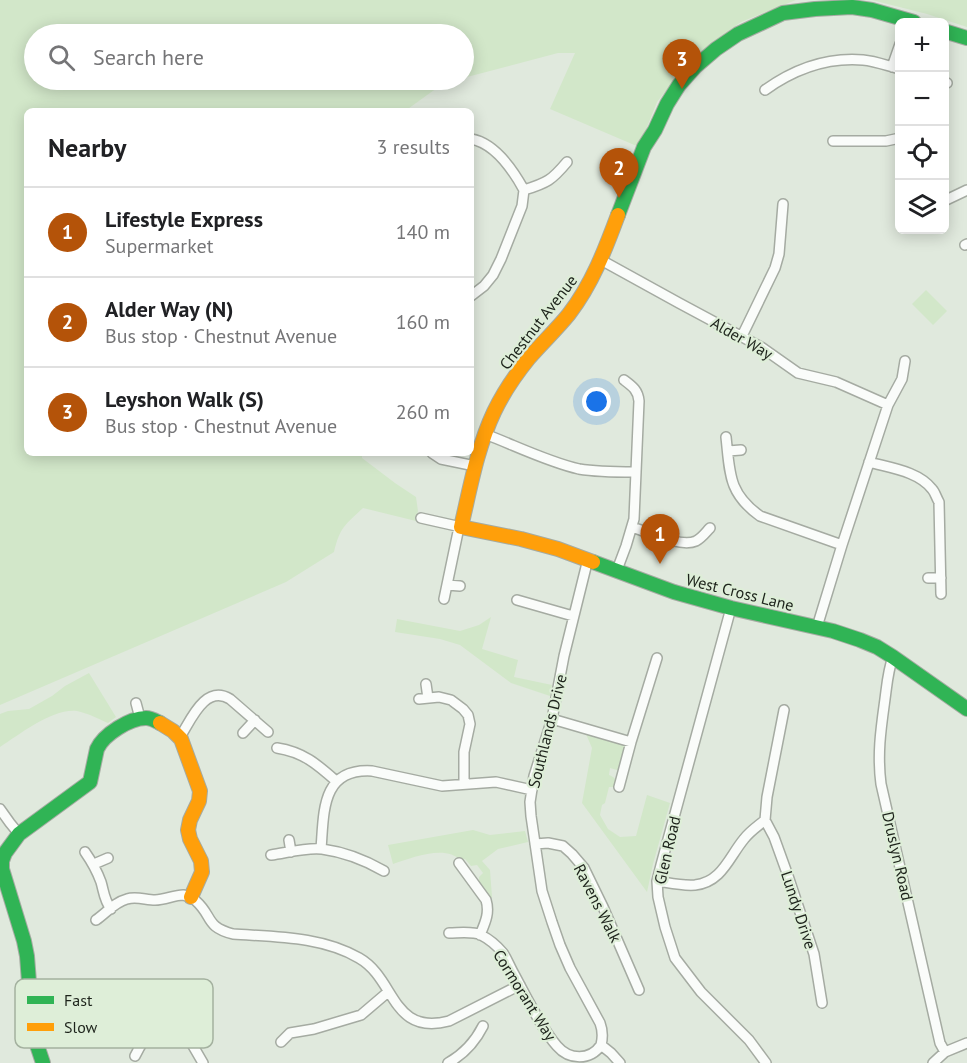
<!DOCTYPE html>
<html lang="en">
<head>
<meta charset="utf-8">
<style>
	:root { --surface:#fff; --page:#f6f6f6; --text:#202124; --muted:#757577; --line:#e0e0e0; --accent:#b45309 }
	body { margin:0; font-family:"PT Sans",sans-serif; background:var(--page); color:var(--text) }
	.controls { position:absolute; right:18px; top:18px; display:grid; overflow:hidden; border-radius:9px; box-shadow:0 3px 15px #0003 }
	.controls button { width:54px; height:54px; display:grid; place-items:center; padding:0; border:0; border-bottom:2px solid var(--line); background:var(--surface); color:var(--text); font:30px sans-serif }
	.you { position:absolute; left:597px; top:402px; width:21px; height:21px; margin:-15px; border:4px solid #fff; border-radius:50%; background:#1a73e8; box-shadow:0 0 0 9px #1a73e833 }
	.badge { display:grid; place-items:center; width:39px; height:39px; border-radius:50%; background:var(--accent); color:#fff; font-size:20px; font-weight:700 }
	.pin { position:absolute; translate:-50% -50px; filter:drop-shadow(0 2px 3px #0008) }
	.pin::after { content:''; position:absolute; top:32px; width:21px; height:18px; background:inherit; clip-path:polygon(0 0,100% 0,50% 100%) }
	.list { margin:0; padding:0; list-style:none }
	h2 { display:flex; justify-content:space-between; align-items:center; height:78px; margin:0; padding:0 24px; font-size:26px }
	h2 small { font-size:20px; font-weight:400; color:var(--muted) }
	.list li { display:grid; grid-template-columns:39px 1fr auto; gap:18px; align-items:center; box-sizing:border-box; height:90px; padding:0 24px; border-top:2px solid var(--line) }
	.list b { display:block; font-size:22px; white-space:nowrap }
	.list p { margin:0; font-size:20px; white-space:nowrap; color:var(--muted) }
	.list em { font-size:20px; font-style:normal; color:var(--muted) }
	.icon { flex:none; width:33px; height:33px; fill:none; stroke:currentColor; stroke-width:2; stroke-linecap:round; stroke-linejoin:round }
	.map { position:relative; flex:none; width:967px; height:1063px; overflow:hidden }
	.search { position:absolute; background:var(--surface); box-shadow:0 3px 15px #0003; left:24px; top:24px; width:450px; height:66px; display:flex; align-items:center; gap:15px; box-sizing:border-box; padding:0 21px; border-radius:33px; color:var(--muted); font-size:22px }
	.panel { position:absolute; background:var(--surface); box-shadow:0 3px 15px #0003; left:24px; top:108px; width:450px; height:348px; border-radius:9px }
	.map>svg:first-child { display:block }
</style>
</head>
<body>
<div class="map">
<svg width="967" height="1063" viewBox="0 0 967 1063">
	<rect width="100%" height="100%" fill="#e0e9dd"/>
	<!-- green -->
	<path fill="#d2e7c9" d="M0 0H802H796L741 22 692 58 657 102 639 147 550 109 575 53H558L467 77 464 74V34H34V80H448L405 111H27V453H362V458L395 483 416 497 418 511 416 521 363 508C345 525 340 527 334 552L286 582 0 705Z
		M872 0H967V27L927 14Z
		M926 290 947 311 933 325 912 304Z
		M491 617 482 649 518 660 514 677 552 685 550 696 511 683 460 645 440 639 395 632 397 619 460 631 479 625Z
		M89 673 116 717 108 723C99 719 87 713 77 711 53 708 20 734 0 747V714L8 711 29 709 52 696 65 686Z
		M586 734H595L623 744 625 747 620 769 617 770 610 768 609 775C616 778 617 780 616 787H609L605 803 602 805 600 815 608 829 620 837 636 836 647 795 670 803 653 864 647 892 582 803 592 748Z
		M473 830 490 835 525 831 528 842 498 849 482 861 490 870 492 897 489 900 479 884V877L483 873 477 865 471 866 465 859 461 861C446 844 412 858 393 864L388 845Z"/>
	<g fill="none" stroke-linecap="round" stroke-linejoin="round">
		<defs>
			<path id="street" d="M892 67 900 44
				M944 82 947 83
				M765 90C793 70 827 57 863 60 875 61 888 66 900 69
				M471 139C495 143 513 170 524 190
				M833 141H886L900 138
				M944 201 967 190
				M965 245 967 244
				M601 260 679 303 761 347 798 373 836 382 888 405 842 545 817 627
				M471 296 484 286 493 275 501 259 522 206 524 190C547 183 552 180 567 162
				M742 336 775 268 779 254 783 204
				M888 405 902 379 905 361
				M485 434C514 445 548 462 579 469 597 472 617 472 635 472
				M726 437C730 473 728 493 760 516L842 545
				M728 451 741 450
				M432 453 441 459 475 466
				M869 462C890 468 918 471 932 489 935 492 936 497 939 502L941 594
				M421 518 461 527 458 532 444 599
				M632 527C648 532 681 548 696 541 702 538 706 532 710 528
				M588 559 564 656 552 719 534 776 530 802 531 816 542 891 552 922 560 945 570 968 600 1023C603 1031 603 1037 601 1045L611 1053 620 1063
				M617 570 626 546 634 519 639 401C638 390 632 386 624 380
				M928 578H941
				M447 585 460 586
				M517 600 573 616
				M731 608 661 865 657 881 658 897 665 927 675 958 701 992 749 1040 766 1063
				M893 657C888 670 887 684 885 699 881 728 877 754 881 784L940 1043 945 1052
				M426 684 428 698
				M419 699 439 697 451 700 463 709 468 715 470 724 464 752V783
				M136 703 140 718
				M784 710 767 797 765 820 774 837 787 873 814 954 822 1003
				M552 719 631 742
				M243 733 255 720
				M180 737C191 720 205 684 230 699L268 732
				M277 748C303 752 317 764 336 781
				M619 787 631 742 657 658
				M0 809 10 823 19 834
				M289 840 291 852
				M535 844 548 843 563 846 572 854 584 868 603 907 639 990
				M321 849C324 812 321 768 372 771L442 786 496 782 532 790
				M85 852C92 862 97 871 101 882 104 892 104 900 111 909
				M271 855C286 853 307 847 322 849 344 852 365 860 384 871
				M459 863 486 900C490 913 485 923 480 935
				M94 864 108 858
				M657 881C670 883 682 886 695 885 722 882 729 857 744 839 750 831 758 826 765 820
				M96 920C106 913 115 902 127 899 136 896 146 900 155 900 165 900 174 895 183 895 188 896 193 897 196 901 213 916 205 927 233 934 274 937 321 936 359 958 396 979 391 1036 449 1021L520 985
				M449 933C459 933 473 931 481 935 489 939 498 947 503 953 507 959 510 967 514 974 526 996 541 1028 557 1046 569 1060 590 1061 601 1045
				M174 1013 203 1063
				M281 1042 290 1033 314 1029 361 1015 388 992
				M135 1056C140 1046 146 1036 153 1027 164 1014 189 1008 205 1002
				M448 1063C464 1054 475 1042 483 1026
				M933 1063 945 1052 967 1043"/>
			<path id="fast" d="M944 31 967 38
				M618 215 644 147 655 130 667 104 679 85 695 67 716 49 738 34 783 13 815 9 852 7 872 10 914 22
				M593 562 674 592 731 608 833 631 860 640 877 647 893 657 967 709
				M43 1063 33 1033 27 956 24 941 2 869V861L5 853 19 834 90 782 97 749C104 734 130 718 146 718 151 718 156 721 160 723"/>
			<path id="slow" d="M593 562 558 549 521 539 461 527C470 489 477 448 494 412 503 393 516 374 529 358 542 343 557 329 569 314 592 284 605 250 618 215
				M160 723 173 731 181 739 200 791 199 801 190 820 188 830 190 839 201 861 202 872 191 897"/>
		</defs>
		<!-- street casing -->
		<use href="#street" stroke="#a5aba2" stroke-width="12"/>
		<!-- fast casing -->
		<use href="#fast" stroke="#a5aba2" stroke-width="16"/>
		<!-- slow casing -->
		<use href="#slow" stroke="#a5aba2" stroke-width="16"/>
		<!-- street -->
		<use href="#street" stroke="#fafcfa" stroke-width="9"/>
		<!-- fast -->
		<use href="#fast" stroke="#30b455" stroke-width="14"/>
		<!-- slow -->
		<use href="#slow" stroke="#ff9f0a" stroke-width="14"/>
	</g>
	<g text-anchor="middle" stroke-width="4.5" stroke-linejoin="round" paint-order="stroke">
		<!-- street labels -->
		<g font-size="16" fill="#1d231b" stroke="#deeed8">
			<text transform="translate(538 322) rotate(-52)" y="6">Chestnut Avenue</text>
			<text transform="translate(742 338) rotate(30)" y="6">Alder Way</text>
			<text transform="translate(740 592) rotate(14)" y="6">West Cross Lane</text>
			<text transform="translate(547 731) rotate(-76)" y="6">Southlands Drive</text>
			<text transform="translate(667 850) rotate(-77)" y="6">Glen Road</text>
			<text transform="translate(898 856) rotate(77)" y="6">Druslyn Road</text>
			<text transform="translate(598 903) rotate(63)" y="6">Ravens Walk</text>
			<text transform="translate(799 910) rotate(72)" y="6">Lundy Drive</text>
			<text transform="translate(525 995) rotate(58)" y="6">Cormorant Way</text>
		</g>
	</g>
	<!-- legend -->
	<rect x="15" y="979" width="198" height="69" rx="9" fill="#deeed8" stroke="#a4b19f" stroke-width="1.5"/>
	<rect x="27" y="996" width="27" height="8" fill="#30b455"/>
	<rect x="27" y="1023" width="27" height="8" fill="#ff9f0a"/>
	<g font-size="16" fill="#1d231b">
		<text x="64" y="1006">Fast</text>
		<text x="64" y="1033">Slow</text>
	</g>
</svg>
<div class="controls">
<button>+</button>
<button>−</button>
<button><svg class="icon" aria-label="locate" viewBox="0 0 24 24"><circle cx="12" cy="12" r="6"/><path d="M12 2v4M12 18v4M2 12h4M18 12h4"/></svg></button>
<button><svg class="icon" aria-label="layers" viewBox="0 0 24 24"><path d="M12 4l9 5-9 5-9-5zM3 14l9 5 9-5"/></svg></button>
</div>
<div class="you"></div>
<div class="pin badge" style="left:660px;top:564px">1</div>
<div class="pin badge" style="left:619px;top:198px">2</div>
<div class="pin badge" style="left:682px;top:89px">3</div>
<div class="search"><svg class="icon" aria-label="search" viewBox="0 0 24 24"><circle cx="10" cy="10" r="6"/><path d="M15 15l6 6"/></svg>Search here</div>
<section class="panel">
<h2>Nearby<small>3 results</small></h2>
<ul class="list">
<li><span class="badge">1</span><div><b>Lifestyle Express</b><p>Supermarket</p></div><em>140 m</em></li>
<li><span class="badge">2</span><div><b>Alder Way (N)</b><p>Bus stop · Chestnut Avenue</p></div><em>160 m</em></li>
<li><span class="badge">3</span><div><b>Leyshon Walk (S)</b><p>Bus stop · Chestnut Avenue</p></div><em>260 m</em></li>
</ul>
</section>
</div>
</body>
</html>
